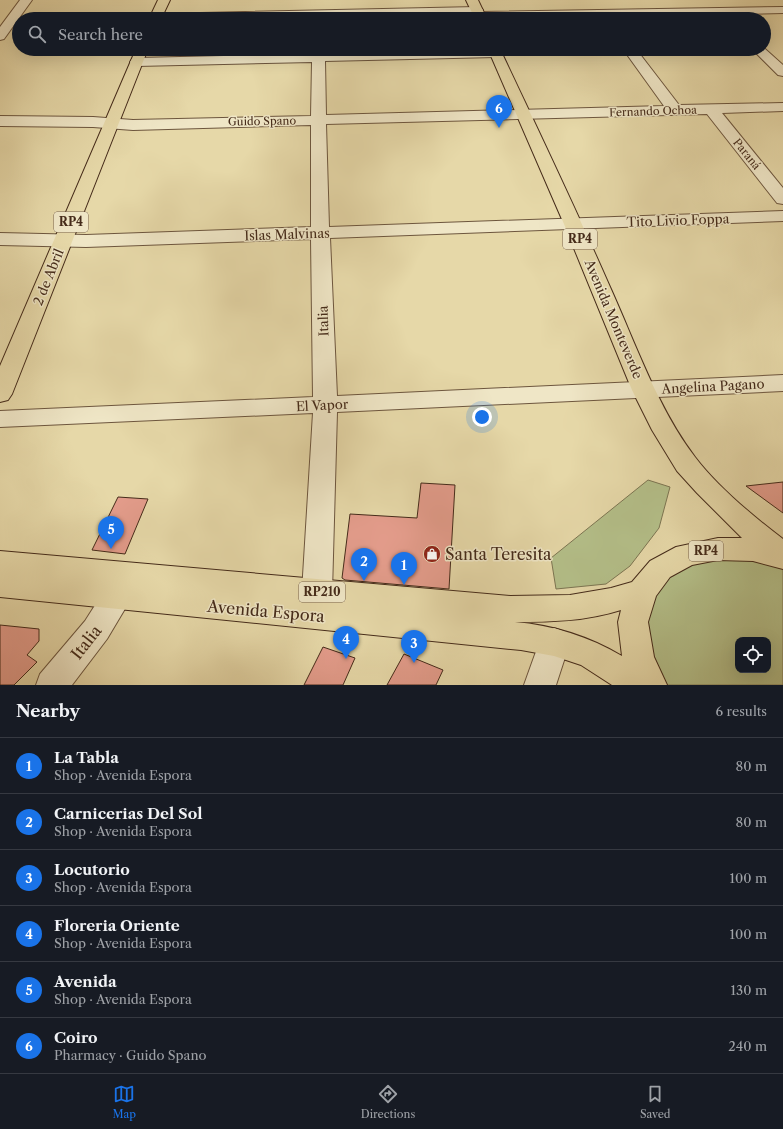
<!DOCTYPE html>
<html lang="en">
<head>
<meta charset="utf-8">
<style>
	:root { --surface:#171b24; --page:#242831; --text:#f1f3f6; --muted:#9ea1a6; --line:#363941; --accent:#1a73e8 }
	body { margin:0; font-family:"Libre Caslon Text",serif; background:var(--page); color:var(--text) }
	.controls { position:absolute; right:12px; bottom:12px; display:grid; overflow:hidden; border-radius:8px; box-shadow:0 4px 16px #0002 }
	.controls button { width:36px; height:36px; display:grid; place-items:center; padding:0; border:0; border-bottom:1px solid var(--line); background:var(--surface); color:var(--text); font:20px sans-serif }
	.you { position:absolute; left:482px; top:417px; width:14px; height:14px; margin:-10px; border:3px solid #fff; border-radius:50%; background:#1a73e8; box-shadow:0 0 0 6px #1a73e833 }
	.badge { display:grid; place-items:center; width:26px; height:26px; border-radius:50%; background:var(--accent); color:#fff; font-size:13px; font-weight:700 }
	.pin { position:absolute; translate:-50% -33px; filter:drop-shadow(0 1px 2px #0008) }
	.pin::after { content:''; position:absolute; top:21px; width:14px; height:12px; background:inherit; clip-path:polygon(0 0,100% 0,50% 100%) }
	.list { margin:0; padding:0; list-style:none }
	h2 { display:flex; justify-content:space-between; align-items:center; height:52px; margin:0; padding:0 16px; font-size:17px }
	h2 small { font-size:13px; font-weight:400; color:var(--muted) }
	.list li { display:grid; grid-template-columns:26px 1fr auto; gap:12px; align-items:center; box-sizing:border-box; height:56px; padding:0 16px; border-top:1px solid var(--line) }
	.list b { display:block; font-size:15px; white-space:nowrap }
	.list p { margin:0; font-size:13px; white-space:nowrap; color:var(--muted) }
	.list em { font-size:13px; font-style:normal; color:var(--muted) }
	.icon { flex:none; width:22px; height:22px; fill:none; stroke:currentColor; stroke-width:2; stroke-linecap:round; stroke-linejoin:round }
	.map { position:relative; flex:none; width:783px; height:685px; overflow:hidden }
	.search { position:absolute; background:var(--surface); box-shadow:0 4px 16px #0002; left:12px; right:12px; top:12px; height:44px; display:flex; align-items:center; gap:10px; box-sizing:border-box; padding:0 14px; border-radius:22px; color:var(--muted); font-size:15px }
	.sheet { height:388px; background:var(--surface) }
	nav { display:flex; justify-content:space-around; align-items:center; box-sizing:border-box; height:56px; border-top:1px solid var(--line); background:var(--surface); font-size:11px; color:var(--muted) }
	nav a { display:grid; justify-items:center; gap:2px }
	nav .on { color:var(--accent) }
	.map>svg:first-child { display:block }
</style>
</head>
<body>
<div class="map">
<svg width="783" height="685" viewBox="0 0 783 685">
	<rect width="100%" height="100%" fill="#e6d8a8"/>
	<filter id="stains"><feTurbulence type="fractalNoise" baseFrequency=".005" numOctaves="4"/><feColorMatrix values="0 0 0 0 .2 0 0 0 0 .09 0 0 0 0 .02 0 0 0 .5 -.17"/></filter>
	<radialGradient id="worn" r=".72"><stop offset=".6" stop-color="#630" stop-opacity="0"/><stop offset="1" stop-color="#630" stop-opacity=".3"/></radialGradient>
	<!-- green -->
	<path fill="#b4bf89" stroke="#7c7552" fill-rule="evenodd" d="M648 480 670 487 659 528 630 566 606 584 556 589 551 558Z
		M717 555 783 565V685H663L643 632 647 602 662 579 686 563ZM738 640H768V670H738Z"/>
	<!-- building -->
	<path fill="#e39c8b" stroke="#452b1a" d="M783 482V513L746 486Z
		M421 483 455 485 449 589 345 580 342 578 350 514 417 518Z
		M118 497 148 499 125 554 92 550Z
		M0 625 39 629V641L27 655 37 662 14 685H0Z
		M323 647 355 658 343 685H304Z
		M404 654 443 670 436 685H387Z"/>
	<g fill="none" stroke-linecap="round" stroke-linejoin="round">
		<defs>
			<path id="minor" d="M20 0H32L4 39 0 40V27Z
				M477 7 481 8 483 10 481 12 783 7V13L507 19H478L474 16 476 14 258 19 150 18 152 15 156 14Z
				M764 48 783 65V76L778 75 752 49H764Z
				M312 49H324L325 53 496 49 501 50 502 53 501 56 496 57 325 61 326 115 664 106 623 49H636L679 105 783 103V111L722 113 783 188V204L777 203 707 114 326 124 329 227 783 211V221L330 238 337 396 783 375V391L337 412 332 592 328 601 317 604 306 601 302 592 313 413 0 427V411L313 397 311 239 86 247 0 245V233L86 235 311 227V125L133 130 93 127 0 126V116L93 117 133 120 311 116 312 62 137 66 132 65 130 62 132 59 137 58 312 54Z
				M117 584 128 588 132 597 107 639 72 685H36L40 674 85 621 106 588Z
				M554 628 565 632 570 642 556 685H524L543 632Z"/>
			<path id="major" d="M158 0H170L161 19H149Z
				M466 0H478L487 19H475Z
				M136 49H148L12 394 8 400 0 402V366Z
				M488 49H500C537 128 575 207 610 287 635 342 658 409 695 457 717 486 754 517 783 539V569L753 561 718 560 692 565 670 577 656 596 648 622 654 657 667 685H612L581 665 554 656 521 650 0 597V551L510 596 570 595 611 588 632 582 650 561 676 547 718 538H742L697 493 677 471 652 430 632 390 564 224ZM621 610 618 622 622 656C590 637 552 625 515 622 552 622 586 621 621 610Z"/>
		</defs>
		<!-- minor casing -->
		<use href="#minor" stroke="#6d563e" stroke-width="2"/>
		<!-- major casing -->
		<use href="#major" stroke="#452b1a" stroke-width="2"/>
		<!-- minor -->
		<use href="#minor" fill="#efe6c6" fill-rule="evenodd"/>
		<!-- major -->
		<use href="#major" fill="#e6d8a8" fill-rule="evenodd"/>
	</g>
	<!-- icons -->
	<defs>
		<symbol id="shop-disc" viewBox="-11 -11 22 22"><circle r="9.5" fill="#8f2418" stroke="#efe6c6"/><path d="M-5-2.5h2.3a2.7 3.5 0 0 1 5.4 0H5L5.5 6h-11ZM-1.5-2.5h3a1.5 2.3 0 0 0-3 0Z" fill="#fff"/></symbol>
	</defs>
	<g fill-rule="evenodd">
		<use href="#shop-disc" x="422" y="544" width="20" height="20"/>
	</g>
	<g text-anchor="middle" stroke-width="3" stroke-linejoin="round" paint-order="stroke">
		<!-- far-street labels -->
		<g font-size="11" fill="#452b1a" stroke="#efe6c6">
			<text transform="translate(653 111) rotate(-2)" y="4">Fernando Ochoa</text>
			<text transform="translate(262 121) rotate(-1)" y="4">Guido Spano</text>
			<text transform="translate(747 154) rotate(51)" y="4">Paraná</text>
		</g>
		<!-- shield labels -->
		<g fill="#efe6c6" stroke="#78634e" stroke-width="1">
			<rect x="54" y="212" width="34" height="20" rx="3"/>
			<rect x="563" y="229" width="34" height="20" rx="3"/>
			<rect x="689" y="541" width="34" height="20" rx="3"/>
			<rect x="299" y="582" width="46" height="20" rx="3"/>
		</g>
		<g font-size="12" font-weight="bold" fill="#452b1a">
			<text x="71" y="226">RP4</text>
			<text x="580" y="243">RP4</text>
			<text x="706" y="555">RP4</text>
			<text x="322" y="596">RP210</text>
		</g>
		<!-- street labels -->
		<g font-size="13" fill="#452b1a" stroke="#efe6c6">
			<text transform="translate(678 220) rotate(-2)" y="5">Tito Livio Foppa</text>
			<text transform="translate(287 234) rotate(-2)" y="5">Islas Malvinas</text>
			<text transform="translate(48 277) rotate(-68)" y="5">2 de Abril</text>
			<text transform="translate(614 319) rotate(67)" y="5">Avenida Monteverde</text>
			<text transform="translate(323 321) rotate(-92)" y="5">Italia</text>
			<text transform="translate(713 386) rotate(-3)" y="5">Angelina Pagano</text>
			<text transform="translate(322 405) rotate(-3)" y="5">El Vapor</text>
		</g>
		<!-- near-poi labels -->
		<g font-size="16" fill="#452b1a" stroke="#efe6c6" text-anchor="start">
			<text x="445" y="560">Santa Teresita</text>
		</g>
		<!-- near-street labels -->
		<g font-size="16" fill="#452b1a" stroke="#efe6c6">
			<text transform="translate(266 611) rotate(5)" y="6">Avenida Espora</text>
			<text transform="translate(86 642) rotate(-52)" y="6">Italia</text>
		</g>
	</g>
	<rect width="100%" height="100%" filter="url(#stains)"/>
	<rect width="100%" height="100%" fill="url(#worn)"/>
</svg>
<div class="controls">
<button><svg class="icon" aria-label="locate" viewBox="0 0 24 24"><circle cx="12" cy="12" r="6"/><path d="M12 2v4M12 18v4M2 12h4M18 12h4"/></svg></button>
</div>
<div class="you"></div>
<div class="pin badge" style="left:404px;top:585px">1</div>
<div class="pin badge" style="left:364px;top:581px">2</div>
<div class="pin badge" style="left:414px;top:663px">3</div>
<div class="pin badge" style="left:346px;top:659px">4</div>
<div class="pin badge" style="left:111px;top:549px">5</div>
<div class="pin badge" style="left:499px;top:128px">6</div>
<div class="search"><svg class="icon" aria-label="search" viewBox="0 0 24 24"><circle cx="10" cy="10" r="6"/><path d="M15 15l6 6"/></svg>Search here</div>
</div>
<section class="sheet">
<h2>Nearby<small>6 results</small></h2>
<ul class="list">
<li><span class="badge">1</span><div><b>La Tabla</b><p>Shop · Avenida Espora</p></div><em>80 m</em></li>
<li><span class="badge">2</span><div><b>Carnicerias Del Sol</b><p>Shop · Avenida Espora</p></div><em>80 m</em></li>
<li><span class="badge">3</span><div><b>Locutorio</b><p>Shop · Avenida Espora</p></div><em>100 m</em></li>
<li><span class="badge">4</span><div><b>Floreria Oriente</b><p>Shop · Avenida Espora</p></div><em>100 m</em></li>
<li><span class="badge">5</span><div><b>Avenida</b><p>Shop · Avenida Espora</p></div><em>130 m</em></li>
<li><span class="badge">6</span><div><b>Coiro</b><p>Pharmacy · Guido Spano</p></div><em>240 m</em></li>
</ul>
</section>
<nav>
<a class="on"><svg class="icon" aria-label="map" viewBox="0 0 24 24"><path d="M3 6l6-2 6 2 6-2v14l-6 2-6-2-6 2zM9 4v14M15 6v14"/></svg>Map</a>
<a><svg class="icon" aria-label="directions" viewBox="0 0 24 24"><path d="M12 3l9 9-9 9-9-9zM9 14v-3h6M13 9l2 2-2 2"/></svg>Directions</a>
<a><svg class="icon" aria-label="saved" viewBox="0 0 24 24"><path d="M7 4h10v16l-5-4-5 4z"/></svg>Saved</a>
</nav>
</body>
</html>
